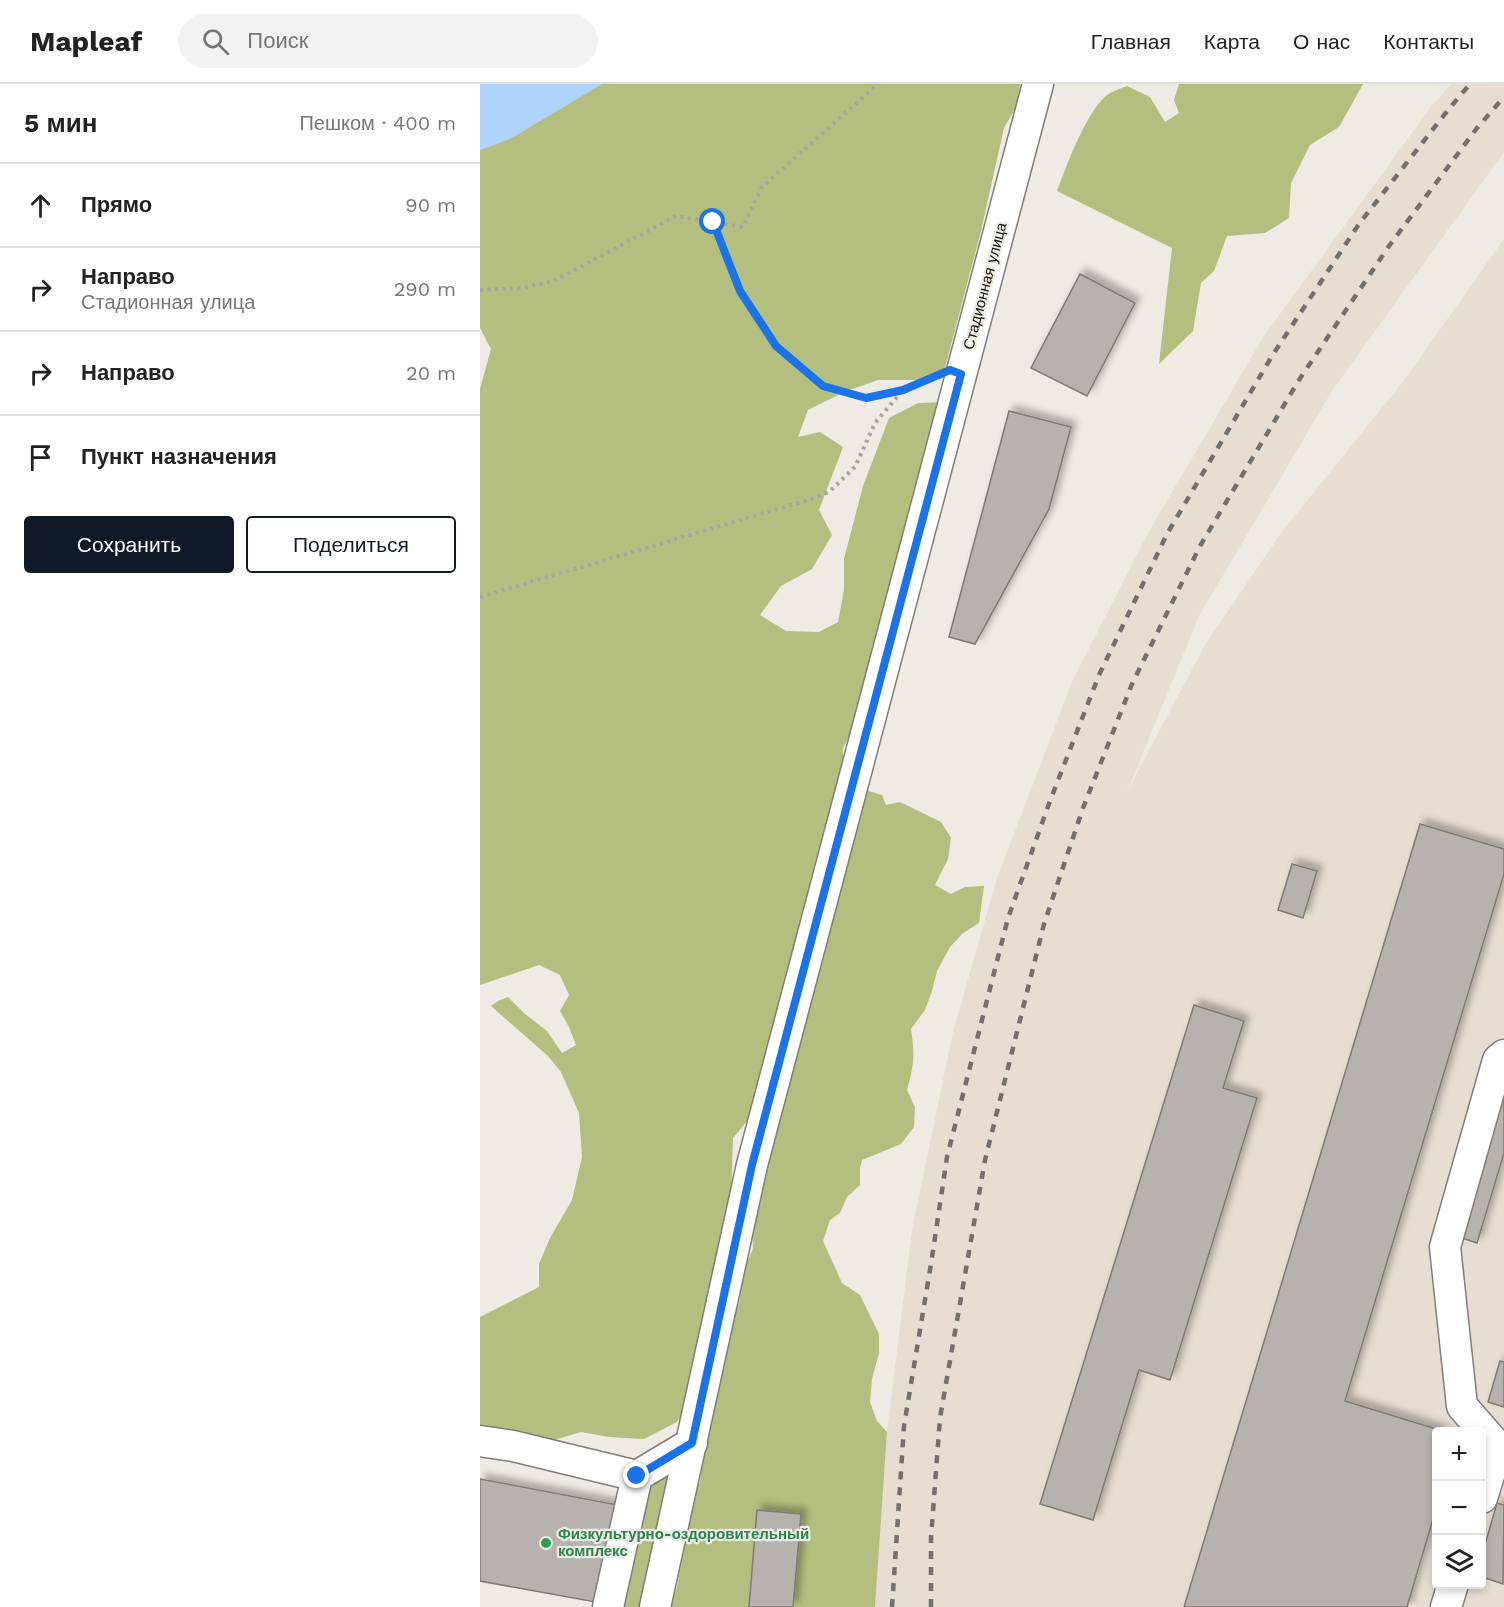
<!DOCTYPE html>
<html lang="ru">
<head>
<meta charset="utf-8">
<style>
	:root { --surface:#fff; --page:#f2f2f2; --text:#222; --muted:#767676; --line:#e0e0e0; --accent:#111827 }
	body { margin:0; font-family:"Work Sans",sans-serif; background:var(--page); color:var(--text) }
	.controls { position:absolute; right:18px; bottom:18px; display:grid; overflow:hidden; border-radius:6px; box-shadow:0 3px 9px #0003 }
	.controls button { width:54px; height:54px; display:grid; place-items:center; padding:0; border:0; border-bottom:2px solid var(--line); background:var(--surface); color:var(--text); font:30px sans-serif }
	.stop { position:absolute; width:18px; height:18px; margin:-14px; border:4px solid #1a73e8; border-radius:50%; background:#fff }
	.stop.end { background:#1a73e8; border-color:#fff; box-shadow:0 2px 6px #0008 }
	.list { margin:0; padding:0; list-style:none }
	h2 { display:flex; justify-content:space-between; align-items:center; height:78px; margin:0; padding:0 24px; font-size:26px }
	h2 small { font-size:20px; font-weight:400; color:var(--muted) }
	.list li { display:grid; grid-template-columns:39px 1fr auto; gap:18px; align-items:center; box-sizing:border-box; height:84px; padding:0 24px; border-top:2px solid var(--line) }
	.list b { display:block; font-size:22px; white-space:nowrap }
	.list p { margin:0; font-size:20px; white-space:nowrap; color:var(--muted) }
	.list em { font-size:20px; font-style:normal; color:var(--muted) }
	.actions { display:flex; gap:12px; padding:18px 24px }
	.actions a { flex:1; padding:14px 0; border:2px solid var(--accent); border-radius:6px; text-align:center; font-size:21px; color:var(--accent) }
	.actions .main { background:var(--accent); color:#fff }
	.icon { flex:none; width:33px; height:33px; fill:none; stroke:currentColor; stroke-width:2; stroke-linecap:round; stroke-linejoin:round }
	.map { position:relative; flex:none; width:1024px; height:1523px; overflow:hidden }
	header { display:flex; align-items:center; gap:36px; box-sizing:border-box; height:84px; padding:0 30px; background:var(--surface); border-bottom:2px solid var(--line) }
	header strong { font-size:28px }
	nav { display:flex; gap:33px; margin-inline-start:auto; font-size:21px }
	.search { width:420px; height:54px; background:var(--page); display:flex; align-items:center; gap:15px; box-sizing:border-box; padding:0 21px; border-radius:33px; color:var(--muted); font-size:22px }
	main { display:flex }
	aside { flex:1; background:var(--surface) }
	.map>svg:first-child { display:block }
</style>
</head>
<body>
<header>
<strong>Mapleaf</strong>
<div class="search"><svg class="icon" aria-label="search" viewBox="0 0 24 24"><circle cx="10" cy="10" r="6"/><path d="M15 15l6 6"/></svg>Поиск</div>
<nav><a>Главная</a><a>Карта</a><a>О нас</a><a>Контакты</a></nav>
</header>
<main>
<aside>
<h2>5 мин<small>Пешком · 400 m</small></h2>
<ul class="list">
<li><svg class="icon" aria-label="ahead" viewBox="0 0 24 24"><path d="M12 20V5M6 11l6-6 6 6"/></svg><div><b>Прямо</b></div><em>90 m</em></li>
<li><svg class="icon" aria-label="right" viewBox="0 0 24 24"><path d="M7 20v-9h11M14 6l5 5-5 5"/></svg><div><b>Направо</b><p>Стадионная улица</p></div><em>290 m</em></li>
<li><svg class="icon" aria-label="right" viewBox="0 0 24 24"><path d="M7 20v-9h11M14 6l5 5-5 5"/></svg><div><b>Направо</b></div><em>20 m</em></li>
<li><svg class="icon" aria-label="arrive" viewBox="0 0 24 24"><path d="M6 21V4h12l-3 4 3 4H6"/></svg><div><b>Пункт назначения</b></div></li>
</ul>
<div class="actions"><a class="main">Сохранить</a><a>Поделиться</a></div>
</aside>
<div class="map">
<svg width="1024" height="1523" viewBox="0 0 1024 1523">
	<defs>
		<filter id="shadow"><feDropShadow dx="5.5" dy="-5.5" stdDeviation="3" flood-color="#0004"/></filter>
	</defs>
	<rect width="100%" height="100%" fill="#eeeae4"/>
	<!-- built -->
	<path fill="#e7ded2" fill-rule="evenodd" d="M971 0H1024V68L852 307 719 532 647 708 725 561 801 449 922 299 1024 155V1523H395L407 1348 432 1146 473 948 517 794 592 598 668 449 784 252 953 20ZM956 1348H1002V1500H956Z"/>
	<!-- forest -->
	<path fill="#b4be7e" d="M100 0H540L537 21 524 44 501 147 462 295 435 296H398L364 308 328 326 318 353 340 348 363 363 339 426 352 451 332 485 301 502 280 531 306 547 339 548 358 538 364 506V475L383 402 409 334 438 319 464 318 378 636 363 664V707L273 1030 253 1054 251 1114 217 1309 197 1338 164 1355 129 1353 101 1348 64 1359 23 1345 0 1365V1233L59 1203V1180L70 1154 92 1116 102 1073 99 1029 81 988 68 972 11 922 18 917 28 913 45 930 67 947 82 969 96 961 89 943 80 927 89 911 80 891 59 881 0 901V305L11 265 0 244V57Z
		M699 0H883L859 43 830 61 811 99 809 134 785 149 747 152 734 187 721 199 713 247 679 280 692 164 577 107C586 83 608 22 630 9 635 6 642 4 647 2L670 13 685 38 699 29 694 16Z
		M382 705 402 711 406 721 420 718 461 738 471 754 468 775 455 801 471 810 485 803 504 802 499 839 483 849 470 863 457 887 452 907 445 926 431 945C435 971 434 981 427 1006L435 1023 434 1043 421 1060 382 1076 380 1085V1101L367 1113 360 1129 350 1136 343 1157 362 1199 380 1211 399 1250V1269L392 1295 390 1318 397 1337 407 1348 395 1523H190L197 1503 208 1445V1419L220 1398 229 1319 241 1294 249 1261 250 1242 259 1220 265 1182 273 1165 272 1139 279 1121V1086L292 1066 300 1039 299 1026Z
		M198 1384 168 1523H143L166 1412 180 1389Z"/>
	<!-- water -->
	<path fill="#afd4fc" d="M0 0H122L30 55 0 66Z"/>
	<!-- building -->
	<path fill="#b6b2ad" stroke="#7e7a75" stroke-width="1.5" filter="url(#shadow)" d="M600 190 655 219 607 312 551 284Z
		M529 327 591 343 569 425 495 560 469 553Z
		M940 740 1024 765V790L865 1317 966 1348H956V1425L927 1523H704Z
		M812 780 837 787 823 834 798 826Z
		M714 921 764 937 743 1004 777 1014 690 1296 659 1286 613 1436 560 1420Z
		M1024 1005V1069L997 1159 976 1152Z
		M1020 1277 1024 1278V1323L1008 1318Z
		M0 1395 138 1421 121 1519 0 1497Z
		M1017 1419 1024 1421 1023 1500 1002 1493V1471Z
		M277 1426 321 1430 313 1523H269Z"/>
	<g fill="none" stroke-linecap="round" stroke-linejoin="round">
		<defs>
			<path id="minor" d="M0 1357 33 1362 157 1392 128 1523
				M157 1392 212 1359
				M1002 1414 1018 1363 982 1322 965 1163 1018 976 1024 971
				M175 1523 272 1081 558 0
				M966 1523 973 1500"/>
		</defs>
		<!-- minor casing -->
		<use href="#minor" stroke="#817d78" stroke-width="33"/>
		<!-- path -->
		<path stroke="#a7a49f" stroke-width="4" stroke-dasharray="3 4.5" stroke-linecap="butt" d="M233 138 260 207 296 262 343 302 386 314 422 306
			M0 206 41 204 74 197 196 132 263 143 282 103 398 0
			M0 513 328 416 349 408 375 383 395 339 423 306 453 293"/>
		<!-- minor -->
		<use href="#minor" stroke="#fff" stroke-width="30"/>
		<!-- rail -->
		<path stroke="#72706c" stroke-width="4.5" stroke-dasharray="8 8" stroke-linecap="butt" d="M412 1523 424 1342 451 1180 467 1073 528 834 570 717 619 591 687 450 792 272 879 140 968 26 990 0
			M451 1523V1454L460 1334 505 1076 564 840 603 724 652 600 720 462 819 296 909 162 997 44 1024 13"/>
	</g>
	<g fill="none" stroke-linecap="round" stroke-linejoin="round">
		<!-- route -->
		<path stroke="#1a73e8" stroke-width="8" d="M157 1392 212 1359 272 1081 481 290 470 286 423 306 386 314 343 302 296 262 260 207 233 138"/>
	</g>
	<!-- markers -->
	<circle fill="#2e9e5b" stroke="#eeeae4" stroke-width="2" cx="66" cy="1459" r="6"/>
	<g text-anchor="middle" stroke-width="4.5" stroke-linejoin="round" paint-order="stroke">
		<!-- street labels -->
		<g font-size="15" fill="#11100e" stroke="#eeeae4">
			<text transform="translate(505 202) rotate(-75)" y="5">Стадионная улица</text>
		</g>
		<!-- leisure labels -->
		<g font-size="15" font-weight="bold" fill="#27864d" stroke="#eeeae4" text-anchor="start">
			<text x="78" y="1455">Физкультурно-оздоровительный<tspan x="78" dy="17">комплекс</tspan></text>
		</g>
	</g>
</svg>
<div class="controls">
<button>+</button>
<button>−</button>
<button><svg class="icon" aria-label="layers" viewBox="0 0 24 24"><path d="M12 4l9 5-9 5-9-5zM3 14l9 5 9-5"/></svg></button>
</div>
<div class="stop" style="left:233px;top:138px"></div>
<div class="stop end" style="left:157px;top:1392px"></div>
</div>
</main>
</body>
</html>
